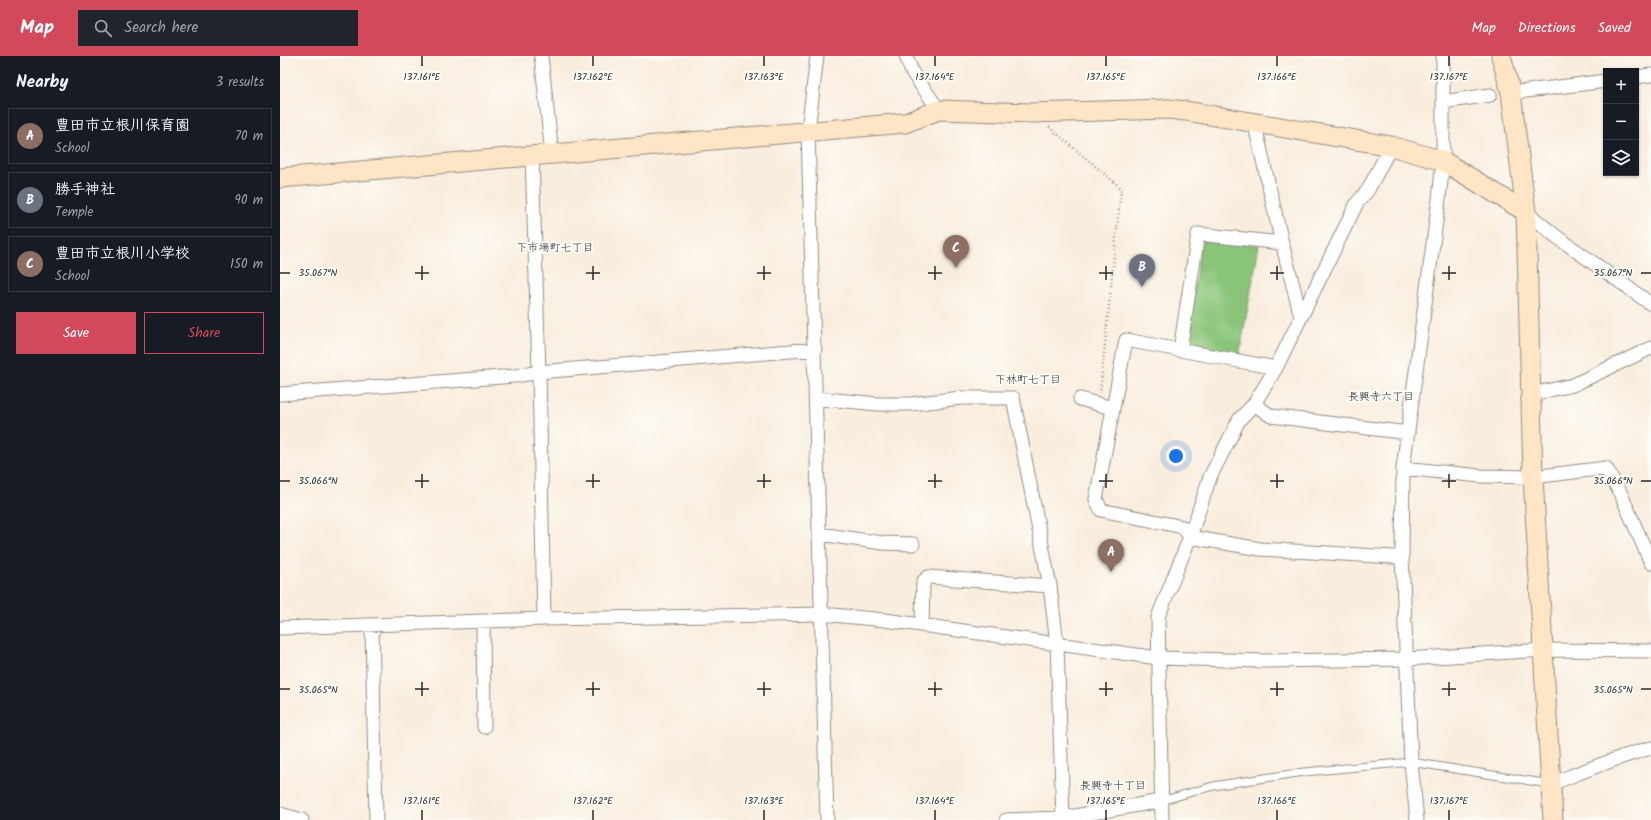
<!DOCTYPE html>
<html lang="en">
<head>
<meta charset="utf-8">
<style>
	:root { --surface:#171b24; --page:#20242c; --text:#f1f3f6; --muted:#9ea1a6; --line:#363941; --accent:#d1495b }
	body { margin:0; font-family:Kalam,"Klee One",sans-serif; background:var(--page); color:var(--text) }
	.controls { position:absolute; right:12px; top:12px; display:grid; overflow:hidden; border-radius:0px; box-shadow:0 1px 3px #0004 }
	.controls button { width:36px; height:36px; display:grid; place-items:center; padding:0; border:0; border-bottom:1px solid var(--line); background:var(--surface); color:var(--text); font:20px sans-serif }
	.you { position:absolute; left:896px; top:400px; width:14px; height:14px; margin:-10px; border:3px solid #fff; border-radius:50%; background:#1a73e8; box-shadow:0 0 0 6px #1a73e833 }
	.badge { display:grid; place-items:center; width:26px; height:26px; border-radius:50%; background:var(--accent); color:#fff; font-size:13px; font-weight:700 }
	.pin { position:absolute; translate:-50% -33px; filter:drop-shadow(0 1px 2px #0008) }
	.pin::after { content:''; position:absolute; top:21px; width:14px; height:12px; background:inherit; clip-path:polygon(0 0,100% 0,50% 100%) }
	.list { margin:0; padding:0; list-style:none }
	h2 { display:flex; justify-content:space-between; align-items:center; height:52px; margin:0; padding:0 16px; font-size:17px }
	h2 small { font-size:13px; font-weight:400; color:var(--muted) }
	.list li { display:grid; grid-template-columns:26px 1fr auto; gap:12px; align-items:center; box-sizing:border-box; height:56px; margin:0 8px 8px; padding:0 8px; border:1px solid var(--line); border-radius:0px }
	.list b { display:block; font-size:15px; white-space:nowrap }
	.list p { margin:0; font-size:13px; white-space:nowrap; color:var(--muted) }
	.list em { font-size:13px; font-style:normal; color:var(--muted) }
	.actions { display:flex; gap:8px; padding:12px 16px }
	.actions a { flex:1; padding:9px 0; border:1px solid var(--accent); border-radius:0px; text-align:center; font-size:14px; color:var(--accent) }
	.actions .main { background:var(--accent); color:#fff }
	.icon { flex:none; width:22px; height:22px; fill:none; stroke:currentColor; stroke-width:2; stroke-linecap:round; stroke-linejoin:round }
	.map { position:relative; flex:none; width:1371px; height:764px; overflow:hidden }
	header { display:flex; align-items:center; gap:24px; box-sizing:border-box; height:56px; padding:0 20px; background:var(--accent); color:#fff }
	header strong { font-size:19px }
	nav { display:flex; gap:22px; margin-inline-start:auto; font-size:14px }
	.search { width:280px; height:36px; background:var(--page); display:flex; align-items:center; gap:10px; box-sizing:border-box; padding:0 14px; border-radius:0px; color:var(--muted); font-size:15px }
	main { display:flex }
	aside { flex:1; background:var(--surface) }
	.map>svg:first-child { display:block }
</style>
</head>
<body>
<header>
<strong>Map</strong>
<div class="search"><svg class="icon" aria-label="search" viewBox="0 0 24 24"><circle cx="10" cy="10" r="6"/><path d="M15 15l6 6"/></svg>Search here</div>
<nav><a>Map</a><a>Directions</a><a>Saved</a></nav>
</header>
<main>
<aside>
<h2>Nearby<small>3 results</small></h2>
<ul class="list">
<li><span class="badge" style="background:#8d6e63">A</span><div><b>豊田市立根川保育園</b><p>School</p></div><em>70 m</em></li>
<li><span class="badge" style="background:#6b7280">B</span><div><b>勝手神社</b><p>Temple</p></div><em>90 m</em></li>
<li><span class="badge" style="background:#8d6e63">C</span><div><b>豊田市立根川小学校</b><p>School</p></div><em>150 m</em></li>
</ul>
<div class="actions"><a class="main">Save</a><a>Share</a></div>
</aside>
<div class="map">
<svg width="1371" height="764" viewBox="0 0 1371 764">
	<rect width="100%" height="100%" fill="#fdfcf7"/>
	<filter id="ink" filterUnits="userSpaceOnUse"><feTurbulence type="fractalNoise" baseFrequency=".025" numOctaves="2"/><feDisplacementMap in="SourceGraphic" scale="8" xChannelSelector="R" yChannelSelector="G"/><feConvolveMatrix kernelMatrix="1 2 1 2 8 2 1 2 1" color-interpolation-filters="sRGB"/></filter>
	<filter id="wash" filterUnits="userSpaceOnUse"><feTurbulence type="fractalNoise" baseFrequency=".012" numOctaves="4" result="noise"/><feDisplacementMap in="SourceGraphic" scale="16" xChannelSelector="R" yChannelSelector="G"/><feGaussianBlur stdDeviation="0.9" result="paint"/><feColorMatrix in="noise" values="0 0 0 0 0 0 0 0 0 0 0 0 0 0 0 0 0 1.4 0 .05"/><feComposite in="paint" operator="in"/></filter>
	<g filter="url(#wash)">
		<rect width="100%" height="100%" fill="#f9eddd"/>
		<!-- green -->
		<path fill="#89c479" stroke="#5a7852" d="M926 184 979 189 959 300 909 291 906 287 921 187Z"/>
	</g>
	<g filter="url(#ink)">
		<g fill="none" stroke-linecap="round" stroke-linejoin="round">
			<defs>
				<path id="lane" d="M881 745 933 730 1024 716 1131 706 1270 728"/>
				<path id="street" d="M261 0 272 98
					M537 0 528 75 547 764
					M626 0 632 16 659 54
					M1356 21 1371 19
					M1231 37 1326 25
					M1163 46 1210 39
					M974 65 1002 187 1021 261
					M252 100 259 316 264 563
					M1246 156 1277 181 1371 248
					M900 294 918 178 1002 187
					M996 312 846 284 816 443 821 454 903 471 910 481 980 493 1113 501 1122 500
					M0 338 235 320 259 316 535 293
					M1252 338 1293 329 1371 292
					M536 342 598 348H631L681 342H733L770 530 777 588 783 762
					M800 343 832 352
					M974 348 991 360 1128 377
					M1123 412 1200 420 1253 421 1326 412 1341 438 1371 507
					M539 478 603 487 633 488
					M203 565 204 671
					M642 569 643 526 648 521 770 530
					M92 570 96 764
					M0 572 264 563 542 558 605 564 878 602 982 605 1127 603 1264 594 1371 595
					M1271 728C1304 715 1337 701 1371 692
					M0 758 22 764
					M726 764 783 762 881 745
					M882 764 878 561 910 481 930 421 959 364 974 348 996 312 1077 147 1088 134 1111 90
					M1137 764 1131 706 1122 500 1123 412 1159 143 1163 105V0"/>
				<path id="secondary" d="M1221 0 1231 37 1246 156 1253 421 1273 764
					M0 122 625 67 659 54 751 57 888 53 906 55 1111 90 1163 105 1246 156"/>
			</defs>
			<!-- lane casing -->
			<use href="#lane" stroke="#928c84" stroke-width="9"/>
			<!-- street casing -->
			<use href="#street" stroke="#928c84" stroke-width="15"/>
			<!-- secondary casing -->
			<use href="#secondary" stroke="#928c84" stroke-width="21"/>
			<!-- path -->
			<path stroke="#928c84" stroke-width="2.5" stroke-dasharray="1 3" stroke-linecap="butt" d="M769 71 841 132 820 337"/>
			<!-- lane -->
			<use href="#lane" stroke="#fff" stroke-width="7"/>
			<!-- street -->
			<use href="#street" stroke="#fff" stroke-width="13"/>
			<!-- secondary -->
			<use href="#secondary" stroke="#fee5c5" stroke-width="19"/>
		</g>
	</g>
	<!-- ticks -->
	<path fill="none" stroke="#2b2b2b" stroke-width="1.5" d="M142 0V10M313 0V10M484 0V10M655 0V10M826 0V10M997 0V10M1169 0V10M142 210V224M313 210V224M484 210V224M655 210V224M826 210V224M997 210V224M1169 210V224M0 217H10M135 217H149M306 217H320M477 217H491M648 217H662M819 217H833M990 217H1004M1162 217H1176M1361 217H1371M142 418V432M313 418V432M484 418V432M655 418V432M826 418V432M997 418V432M1169 418V432M0 425H10M135 425H149M306 425H320M477 425H491M648 425H662M819 425H833M990 425H1004M1162 425H1176M1361 425H1371M142 626V640M313 626V640M484 626V640M655 626V640M826 626V640M997 626V640M1169 626V640M0 633H10M135 633H149M306 633H320M477 633H491M648 633H662M819 633H833M990 633H1004M1162 633H1176M1361 633H1371M142 754V764M313 754V764M484 754V764M655 754V764M826 754V764M997 754V764M1169 754V764"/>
	<g text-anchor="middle" stroke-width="4" stroke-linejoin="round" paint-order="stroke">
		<!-- neighbourhood labels -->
		<g font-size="11" fill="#2b2b2b" stroke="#fdfcf7">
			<text x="275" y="195">下市場町七丁目</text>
			<text x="748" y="327">下林町七丁目</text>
			<text x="1101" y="344">長興寺六丁目</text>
			<text x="833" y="733">長興寺十丁目</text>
		</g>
	</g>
	<g font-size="10" text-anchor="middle" fill="#2b2b2b" stroke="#fdfcf7" stroke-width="4" stroke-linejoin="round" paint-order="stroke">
		<text x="142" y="24">137.161°E</text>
		<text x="313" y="24">137.162°E</text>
		<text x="484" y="24">137.163°E</text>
		<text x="655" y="24">137.164°E</text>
		<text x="826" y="24">137.165°E</text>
		<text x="997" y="24">137.166°E</text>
		<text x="1169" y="24">137.167°E</text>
		<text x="38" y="220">35.067°N</text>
		<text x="1333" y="220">35.067°N</text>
		<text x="38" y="428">35.066°N</text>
		<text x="1333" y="428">35.066°N</text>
		<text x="38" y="637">35.065°N</text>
		<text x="1333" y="637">35.065°N</text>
		<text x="142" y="748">137.161°E</text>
		<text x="313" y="748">137.162°E</text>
		<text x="484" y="748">137.163°E</text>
		<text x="655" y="748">137.164°E</text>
		<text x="826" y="748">137.165°E</text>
		<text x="997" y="748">137.166°E</text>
		<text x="1169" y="748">137.167°E</text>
	</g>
</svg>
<div class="controls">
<button>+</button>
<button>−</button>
<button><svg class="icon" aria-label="layers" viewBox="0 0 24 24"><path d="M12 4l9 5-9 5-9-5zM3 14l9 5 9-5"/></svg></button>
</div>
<div class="you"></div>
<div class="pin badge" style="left:831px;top:516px;background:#8d6e63">A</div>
<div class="pin badge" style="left:862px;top:231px;background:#6b7280">B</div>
<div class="pin badge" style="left:676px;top:212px;background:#8d6e63">C</div>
</div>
</main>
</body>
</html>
